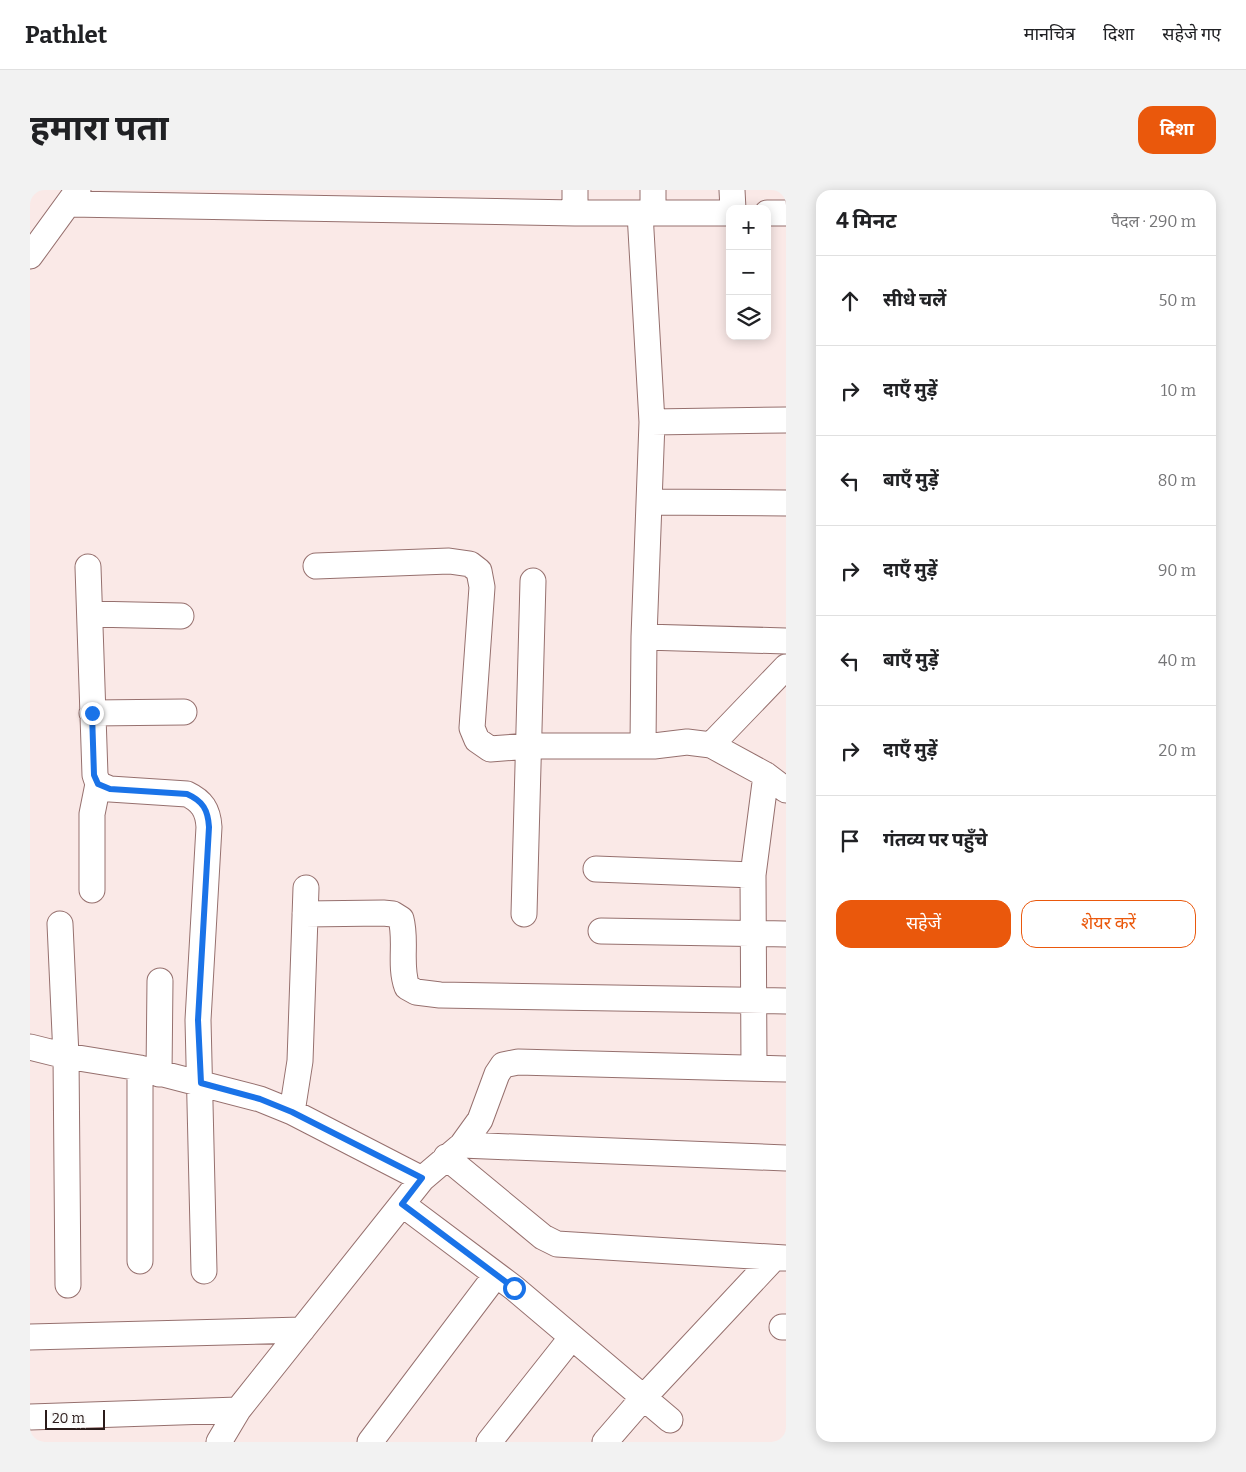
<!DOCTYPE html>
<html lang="hi">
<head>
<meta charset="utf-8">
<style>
	:root { --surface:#fff; --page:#f2f2f2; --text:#202124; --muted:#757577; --line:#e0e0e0; --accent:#ea580c }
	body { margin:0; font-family:Bitter,"Noto Sans Devanagari",serif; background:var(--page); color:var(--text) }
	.controls { position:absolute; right:15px; top:15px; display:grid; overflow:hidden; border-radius:10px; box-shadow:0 2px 12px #0003 }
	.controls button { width:45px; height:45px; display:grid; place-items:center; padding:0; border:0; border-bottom:1px solid var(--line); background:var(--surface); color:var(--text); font:25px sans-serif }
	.scale { position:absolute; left:15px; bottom:12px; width:60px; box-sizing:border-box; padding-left:5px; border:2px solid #2b1b1a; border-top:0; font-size:14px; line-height:18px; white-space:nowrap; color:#2b1b1a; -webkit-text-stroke:4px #fafafa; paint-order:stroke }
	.stop { position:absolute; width:15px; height:15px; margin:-11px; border:4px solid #1a73e8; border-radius:50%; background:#fff }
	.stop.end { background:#1a73e8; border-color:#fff; box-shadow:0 1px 5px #0008 }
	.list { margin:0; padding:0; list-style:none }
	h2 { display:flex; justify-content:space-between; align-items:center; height:65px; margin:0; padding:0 20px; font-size:21px }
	h2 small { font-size:16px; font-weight:400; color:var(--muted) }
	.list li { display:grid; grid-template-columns:32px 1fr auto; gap:15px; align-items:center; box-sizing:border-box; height:90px; padding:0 20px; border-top:1px solid var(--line) }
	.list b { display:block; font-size:19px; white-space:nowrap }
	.list em { font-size:16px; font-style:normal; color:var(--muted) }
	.actions { display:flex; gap:10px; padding:15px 20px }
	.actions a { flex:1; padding:11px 0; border:1px solid var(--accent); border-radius:15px; text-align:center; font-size:18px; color:var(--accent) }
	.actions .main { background:var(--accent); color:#fff }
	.icon { flex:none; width:28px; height:28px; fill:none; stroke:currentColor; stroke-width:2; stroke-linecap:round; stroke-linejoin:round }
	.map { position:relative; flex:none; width:756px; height:1252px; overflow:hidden; border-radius:15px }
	header { display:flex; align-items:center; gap:30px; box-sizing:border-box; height:70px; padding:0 25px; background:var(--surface); border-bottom:1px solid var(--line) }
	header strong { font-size:24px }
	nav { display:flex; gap:28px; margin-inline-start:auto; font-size:18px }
	.intro { display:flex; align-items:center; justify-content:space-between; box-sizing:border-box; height:120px; padding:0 30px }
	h1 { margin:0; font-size:35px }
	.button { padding:12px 22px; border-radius:15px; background:var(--accent); color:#fff; font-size:18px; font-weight:700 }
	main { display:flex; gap:30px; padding:0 30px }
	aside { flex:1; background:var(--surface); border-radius:15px; box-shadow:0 2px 12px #0003 }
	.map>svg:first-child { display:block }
</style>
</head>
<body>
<header>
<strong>Pathlet</strong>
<nav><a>मानचित्र</a><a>दिशा</a><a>सहेजे गए</a></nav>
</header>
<div class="intro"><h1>हमारा पता</h1><a class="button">दिशा</a></div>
<main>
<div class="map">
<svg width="756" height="1252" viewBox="0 0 756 1252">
	<rect width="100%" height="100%" fill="#fae9e7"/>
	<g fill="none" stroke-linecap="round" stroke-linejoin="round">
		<defs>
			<path id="minor" d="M623 0V23
				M702 0 703 19
				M40 14 545 23H700
				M545 23V0
				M610 23 622 232 614 447 613 556
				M737 23H756
				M0 66 48 0
				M622 232 756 230
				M619 312 756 313
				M286 376 419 371 440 374 449 381 452 397 442 538 447 550 460 559 500 556H624L657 552 681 555 736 585 756 600
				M58 377 65 585 68 594 80 599 157 604C172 611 178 620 179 637L168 830 174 1081
				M60 424 151 426
				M614 447 756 451
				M62 523 154 522
				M681 555 756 477
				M566 679 723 685
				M62 700V624L68 594
				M275 724 353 723 363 724 371 729C377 751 369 775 377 797L386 802 410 805 756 811
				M494 724 503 391
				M30 734 36 866 38 1095
				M571 741 756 744
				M0 857 36 866 110 878 230 909 262 922 392 989
				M110 878V1071
				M724 878 723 685 736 585
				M129 884 130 791
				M262 922 270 871 276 698
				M432 955 756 968
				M416 967 513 1047 527 1054 756 1068
				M372 1014 484 1098 640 1230
				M752 1137H756
				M0 1147 272 1140
				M0 1227 208 1220
				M189 1252 208 1220 392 989 432 955 450 930 467 884 473 875 488 872 756 879
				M340 1252 466 1085
				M459 1252 542 1147
				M575 1252 614 1207 744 1068"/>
		</defs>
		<!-- minor casing -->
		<use href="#minor" stroke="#96706e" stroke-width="27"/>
		<!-- minor -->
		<use href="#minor" stroke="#fff" stroke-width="25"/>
	</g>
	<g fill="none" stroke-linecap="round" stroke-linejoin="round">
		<!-- route -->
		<path stroke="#1a73e8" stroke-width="6" d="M62 523 64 585 68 594 80 599 157 604C173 611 178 620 179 637L168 830 171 893 230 909 262 922 392 988 372 1014 484 1098"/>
	</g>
</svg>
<div class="controls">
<button>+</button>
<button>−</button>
<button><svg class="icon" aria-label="layers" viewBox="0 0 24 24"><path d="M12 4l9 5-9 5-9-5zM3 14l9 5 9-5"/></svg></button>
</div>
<div class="scale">20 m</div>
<div class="stop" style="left:484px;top:1098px"></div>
<div class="stop end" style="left:62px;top:523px"></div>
</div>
<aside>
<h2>4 मिनट<small>पैदल · 290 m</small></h2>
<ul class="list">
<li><svg class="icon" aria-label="ahead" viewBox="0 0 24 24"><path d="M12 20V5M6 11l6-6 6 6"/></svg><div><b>सीधे चलें</b></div><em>50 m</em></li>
<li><svg class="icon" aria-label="right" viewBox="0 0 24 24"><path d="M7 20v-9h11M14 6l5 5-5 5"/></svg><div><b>दाएँ मुड़ें</b></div><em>10 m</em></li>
<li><svg class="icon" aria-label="left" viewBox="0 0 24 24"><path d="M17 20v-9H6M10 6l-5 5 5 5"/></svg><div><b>बाएँ मुड़ें</b></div><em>80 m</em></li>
<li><svg class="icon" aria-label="right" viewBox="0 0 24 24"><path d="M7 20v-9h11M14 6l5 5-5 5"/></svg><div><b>दाएँ मुड़ें</b></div><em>90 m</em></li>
<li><svg class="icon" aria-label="left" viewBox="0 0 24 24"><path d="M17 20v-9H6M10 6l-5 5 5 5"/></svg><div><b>बाएँ मुड़ें</b></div><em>40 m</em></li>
<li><svg class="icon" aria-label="right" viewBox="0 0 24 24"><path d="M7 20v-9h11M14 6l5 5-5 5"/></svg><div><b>दाएँ मुड़ें</b></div><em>20 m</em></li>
<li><svg class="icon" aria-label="arrive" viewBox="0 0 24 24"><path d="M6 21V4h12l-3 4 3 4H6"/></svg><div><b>गंतव्य पर पहुँचे</b></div></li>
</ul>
<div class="actions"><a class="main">सहेजें</a><a>शेयर करें</a></div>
</aside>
</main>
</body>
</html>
